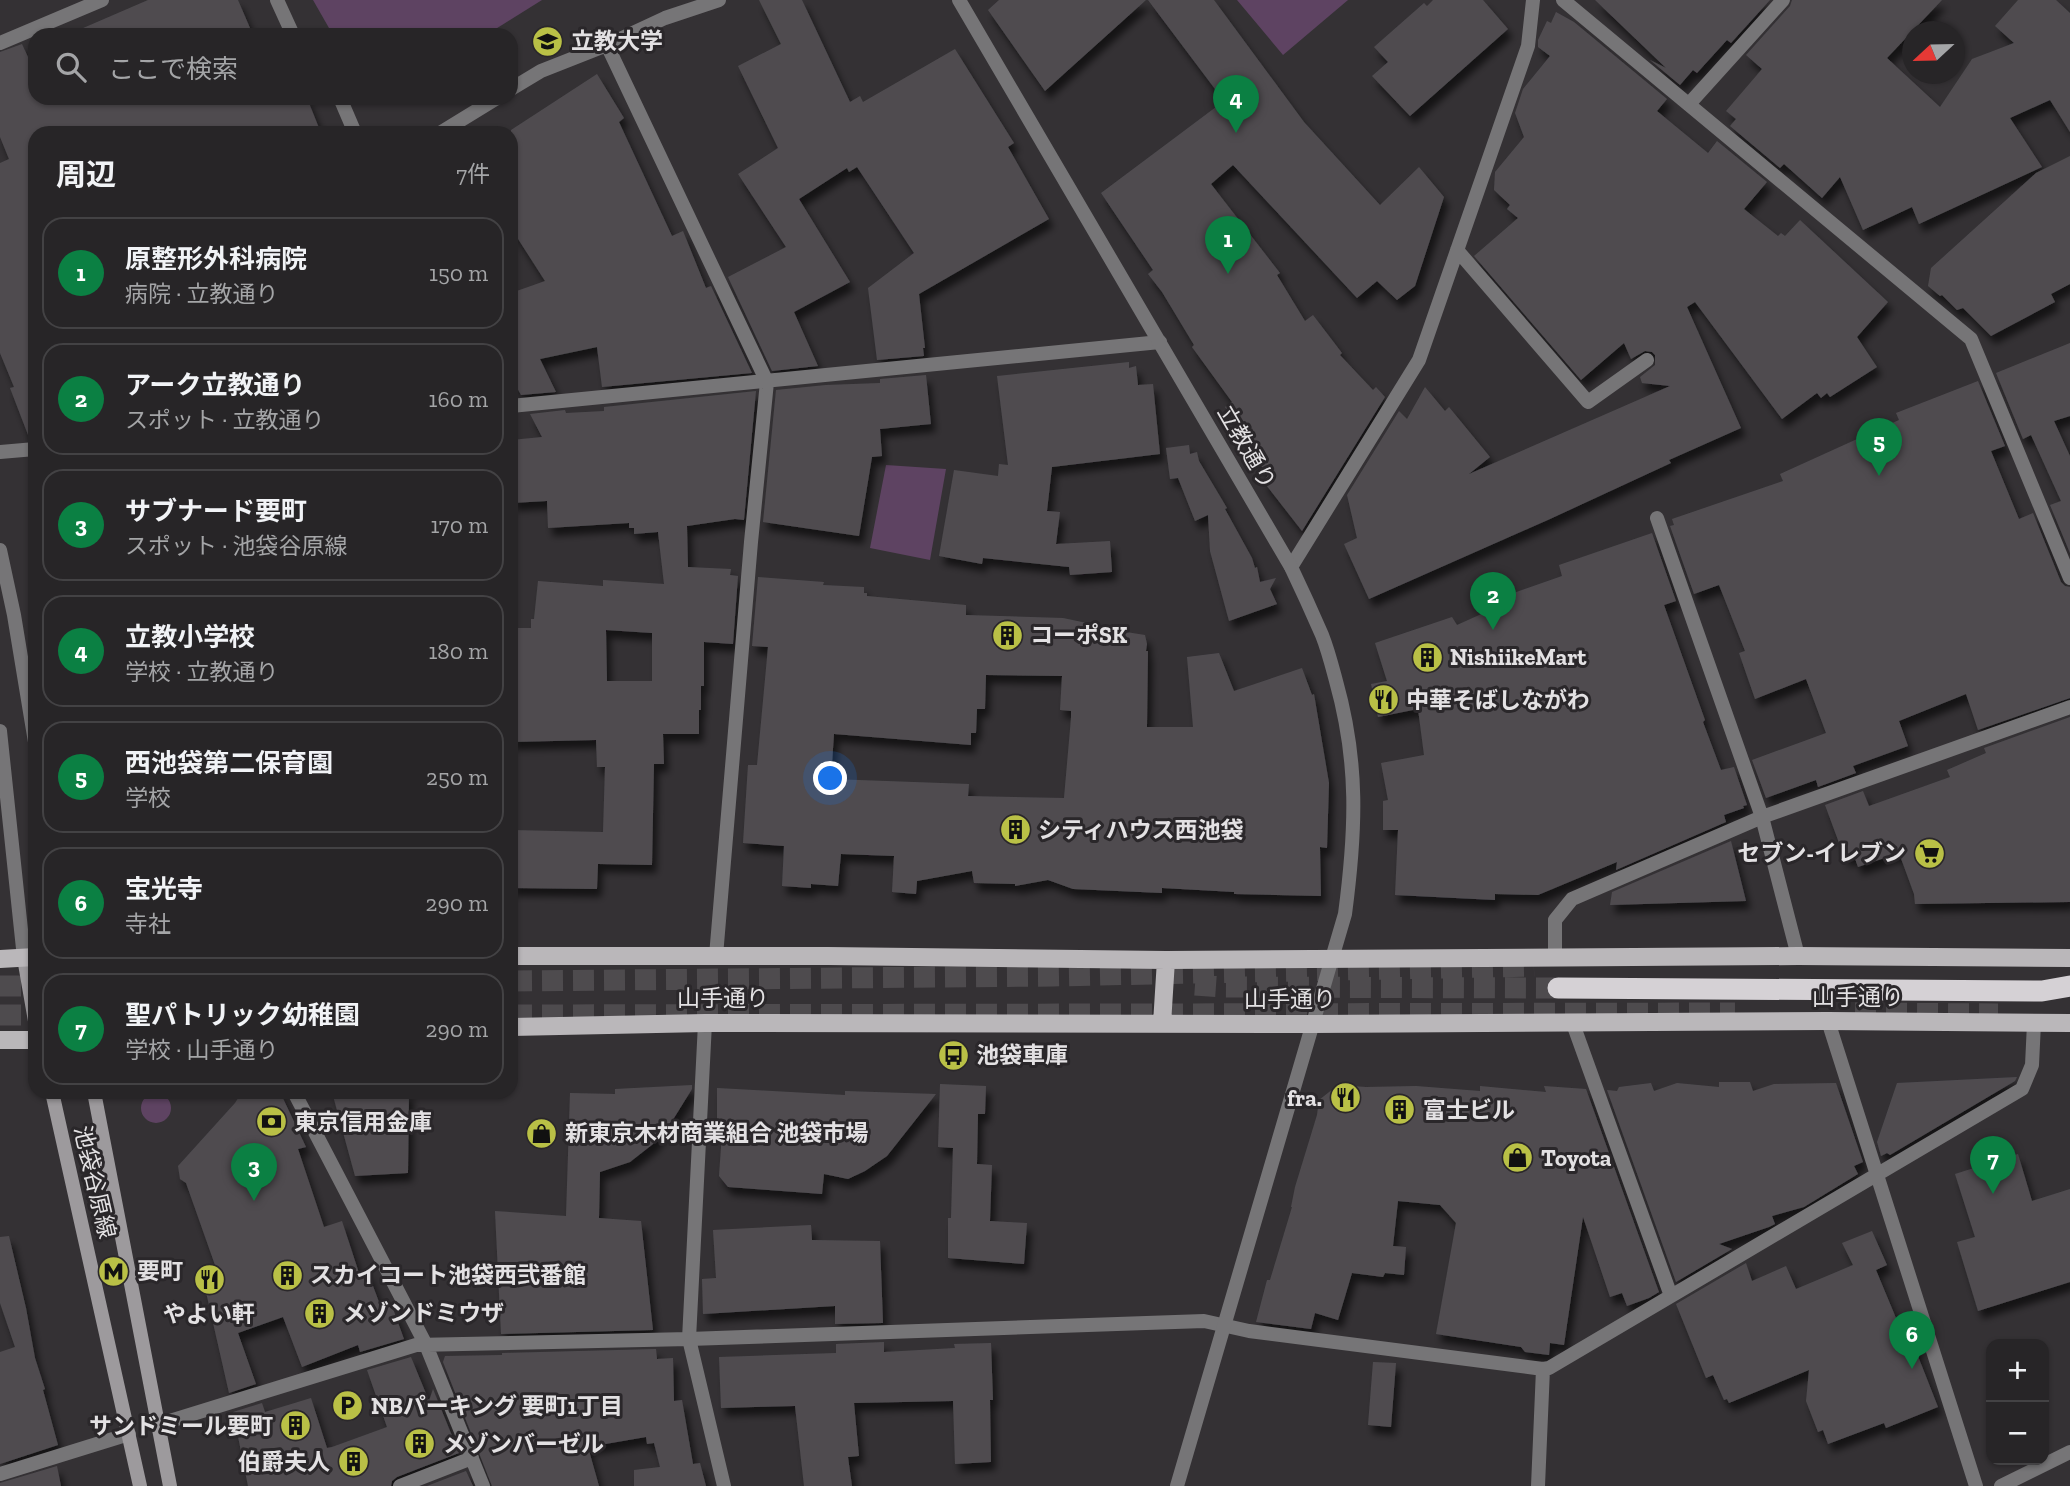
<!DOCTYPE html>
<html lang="ja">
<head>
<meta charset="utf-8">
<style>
	:root { --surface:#272527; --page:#333133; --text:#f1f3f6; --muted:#a4a5a7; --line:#434244; --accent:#0b8043 }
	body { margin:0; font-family:"Zilla Slab","Noto Sans JP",serif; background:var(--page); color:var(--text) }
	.controls { position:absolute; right:21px; bottom:21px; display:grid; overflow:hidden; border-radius:14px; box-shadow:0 2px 5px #0004 }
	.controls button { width:63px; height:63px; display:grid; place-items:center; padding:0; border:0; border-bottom:2px solid var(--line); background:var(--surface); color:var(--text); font:35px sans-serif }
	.compass { position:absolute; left:1902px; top:21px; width:63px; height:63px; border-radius:50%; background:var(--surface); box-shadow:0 2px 5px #0004; rotate:248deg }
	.you { position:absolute; left:831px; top:779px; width:24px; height:24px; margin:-18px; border:5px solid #fff; border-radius:50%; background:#1a73e8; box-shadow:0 0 0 10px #1a73e833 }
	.badge { display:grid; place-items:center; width:46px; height:46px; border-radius:50%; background:var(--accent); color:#fff; font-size:23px; font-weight:700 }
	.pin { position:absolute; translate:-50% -58px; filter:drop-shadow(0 2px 4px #0008) }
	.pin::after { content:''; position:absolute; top:37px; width:24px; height:21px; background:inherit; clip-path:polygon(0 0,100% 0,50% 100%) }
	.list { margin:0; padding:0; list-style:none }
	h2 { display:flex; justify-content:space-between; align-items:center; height:91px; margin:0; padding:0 28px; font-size:30px }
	h2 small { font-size:23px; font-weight:400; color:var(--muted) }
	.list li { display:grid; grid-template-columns:46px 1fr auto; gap:21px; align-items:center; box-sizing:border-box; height:112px; margin:0 14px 14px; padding:0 14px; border:2px solid var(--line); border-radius:21px }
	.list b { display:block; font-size:26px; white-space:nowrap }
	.list p { margin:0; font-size:23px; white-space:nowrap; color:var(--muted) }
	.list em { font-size:23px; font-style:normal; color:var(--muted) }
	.icon { flex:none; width:38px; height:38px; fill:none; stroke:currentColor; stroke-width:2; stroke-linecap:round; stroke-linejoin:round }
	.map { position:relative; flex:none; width:2070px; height:1486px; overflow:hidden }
	.search { position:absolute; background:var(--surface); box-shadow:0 2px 5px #0004; left:28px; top:28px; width:490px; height:77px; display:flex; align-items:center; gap:18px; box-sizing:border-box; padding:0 24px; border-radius:21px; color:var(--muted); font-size:26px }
	.panel { position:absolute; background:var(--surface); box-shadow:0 2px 5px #0004; left:28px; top:126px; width:490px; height:973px; border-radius:21px }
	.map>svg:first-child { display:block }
</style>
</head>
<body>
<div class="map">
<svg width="2070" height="1486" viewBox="0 0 2070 1486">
	<defs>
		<filter id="shadow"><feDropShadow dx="4.5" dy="8" stdDeviation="3.5" flood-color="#0009"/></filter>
	</defs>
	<rect width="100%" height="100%" fill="#343134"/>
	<!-- green -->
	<path fill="#5e4362" d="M313 0H542L486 35H333Z
		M1237 0H1348L1283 55Z
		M886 465 946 469 930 560 870 548Z
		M141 1108a15 15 0 1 1 30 0a15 15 0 1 1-30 0Z"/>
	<!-- building -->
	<path fill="#4f4c50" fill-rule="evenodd" filter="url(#shadow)" d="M148 0H238L253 35H67Z
		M759 0H802L850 102 860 96 863 102 955 49 1014 143 1008 147 1049 219 919 294 925 348H923L924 356 877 360 868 288 914 253 857 167 849 172 847 168 799 199 850 282 794 312 818 366 772 371 728 277 786 247 738 174 778 148 738 66 781 44Z
		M999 0H1146L1045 91 988 10Z
		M1148 0H1214L1304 122 1380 205 1419 167 1444 197 1415 286 1397 300 1377 281 1357 298 1233 165 1211 184 1280 273 1277 275 1305 321 1313 315 1342 353 1340 355 1373 390 1376 387 1385 397 1302 531 1263 481 1268 476 1240 434 1243 432 1225 407 1232 402 1192 347 1194 345 1162 292 1148 274 1153 270 1101 193 1224 101Z
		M1433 0H1483L1508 29 1410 116 1372 76 1388 62 1374 47 1424 3 1427 6Z
		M1595 0H1770L1731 43 1727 40 1697 73 1693 70 1680 85 1650 60 1666 68Z
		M1792 0H1942L1887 58 1940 107 1972 59 2014 43 1995 26 2018 0H2056L2070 13V132L2050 100 2010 118 2042 167 1919 224 1912 207 1863 230 1840 177 1822 198 1784 164 1780 168 1730 126 1736 119 1726 111 1762 69 1746 55 1790 6Z
		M1556 12 1574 22 1667 99 1657 111 1708 153 1717 141 1767 182 1744 209 1778 236 1781 233 1785 236 1800 220 1888 302 1857 337 1877 367 1830 397 1827 393 1821 398 1817 393 1782 419 1695 302 1687 307 1741 428 1669 460 1671 463 1550 519 1369 599 1344 544 1357 538 1347 495 1399 411 1407 419 1425 387 1445 411 1449 407 1490 457 1469 474 1670 386 1642 383 1640 377 1655 365V355L1652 352 1645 351 1631 359 1624 343 1581 380 1474 256 1518 218 1507 209 1510 205 1494 190 1495 172 1524 137 1515 113 1523 89 1550 56 1538 47V40L1547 21 1551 23Z
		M22 44 28 57 35 54V98H307L321 133H35V439L30 440 10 388 14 387 0 353V163L9 159 0 137V52Z
		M597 74 624 118 619 122 672 236 683 231 706 288 711 286 752 373 602 387 597 347 540 359 556 392 521 395 511 377V293L545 281 511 228V130Z
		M2070 156V284L2051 294 2055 302 1991 336 1963 308 1957 310 1942 295 1940 296 1928 286 1931 268 2036 173Z
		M2070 343V416L2054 421 2070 456V553L2050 505 2061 501 2031 435 2023 439 1996 373Z
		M1129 362V368L1136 366 1138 385 1153 384 1160 454 1052 467 1047 511 1060 512 1056 544 1110 541 1112 572 1070 575 1069 567 983 558 982 564 939 556 954 470 998 476 999 464 1008 465 997 376Z
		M926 375 931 424 880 429 882 456 872 457 859 536 763 522 776 390 826 385 880 383V379Z
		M1978 381 2005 446 1991 451 2019 519 2033 513 2061 582 2065 586 2070 587V698L1978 730 1966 694 1899 721 1908 746 1853 766 1856 773 1818 787 1816 780 1766 798 1752 760 1826 733 1806 679 1755 699 1739 653 1745 651 1719 585 1694 594 1670 526 1674 525 1672 519 1783 481 1780 474 1899 420 1896 413Z
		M756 391 744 520 735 519 687 526 688 567 731 569 730 575 738 576 733 644 704 642V686H701V710H699V734H663L664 764H654L652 865 598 864 597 889 511 888V830L603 832 605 767H597L596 740 511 742V628H531V619H534L538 581 603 586V580L664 584 658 532 634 534V528H629V523L548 528 547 501 512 503 511 440 542 437 530 414 565 410 566 413 604 411V407ZM606 630 652 633V681H607Z
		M1189 445 1190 454 1197 452 1199 461 1227 508 1225 509 1252 558 1255 568 1257 567 1260 582 1276 578 1270 589 1277 604 1229 621 1210 551 1208 515 1195 521 1178 478 1170 479 1166 448Z
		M1652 533 1676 601 1664 605 1705 720 1703 722 1721 770 1734 767 1747 805 1743 806 1744 808 1724 815 1726 822 1616 870 1617 862 1538 895 1495 894V900L1395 895 1398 830H1383V801L1388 800 1381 763 1424 755 1418 709 1378 717 1371 684 1387 681 1375 643 1452 617 1457 625 1508 602 1505 596 1562 576 1559 565Z
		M758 577 824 582 823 585 864 587V593H867V596L966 605V615L1063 618 1101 626V628L1145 635 1147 644 1146 651H1148L1147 727H1193L1187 657 1219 653 1234 691 1302 668 1312 695 1314 694 1329 783 1327 848 1320 847 1321 896 1234 894V892L1162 888V893L1073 889 1048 880 1015 886V884L974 883 972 871 917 881 916 894 892 892 894 856 841 854 838 886 811 884V888L782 886 784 846 743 843 748 765H757L768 647 752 646ZM986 675 1062 676 1060 710 1071 711V718L1064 798 968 796 969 784 831 779 834 734 971 745V733H976L977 709H985Z
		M2070 717V902L1915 904 1914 894 1899 853 1858 867 1854 856 1845 859 1825 805 1863 791 1869 806 1950 777 1947 770 1986 753 1984 748Z
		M1731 841 1746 901 1610 905 1612 892Z
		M2017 1077 2015 1081 1890 1155 1887 1153 1881 1156 1877 1142 1897 1083Z
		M1719 1082H1750L1753 1091 1774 1084 1836 1083 1863 1162 1854 1166 1858 1174 1804 1207 1772 1216 1775 1224 1769 1227 1719 1244 1732 1249 1676 1282 1607 1090 1617 1091 1619 1087 1651 1083 1654 1091 1677 1083 1719 1087Z
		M940 1084 986 1086 985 1114H978L977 1164 992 1165 990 1221 1027 1223 1024 1264 948 1258V1218H951L953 1148 938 1147Z
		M692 1085V1089L674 1118 653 1144 630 1162 600 1172 599 1218 641 1221 653 1330 501 1334 495 1211 566 1216 570 1093 615 1094V1089Z
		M1338 1085 1366 1087 1416 1086 1480 1091V1086L1546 1092 1544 1086 1586 1089 1659 1292 1649 1298 1627 1306 1622 1293 1610 1297 1583 1217 1564 1345 1550 1343 1549 1355 1525 1352 1521 1347 1436 1334 1456 1223 1440 1205 1398 1201 1393 1246 1406 1247 1404 1275 1385 1273 1383 1277 1352 1273 1338 1320 1315 1313 1311 1329 1256 1322 1267 1280H1270L1292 1207H1291L1295 1187 1317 1115 1319 1100Z
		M717 1088 845 1095V1091L936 1094 887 1156 865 1171 848 1179 824 1174 822 1194 728 1187 719 1176 722 1133 717 1131Z
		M242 1092H280L306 1147 298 1149 324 1227 342 1221 359 1273 367 1270 382 1310 392 1306 404 1339 360 1352 358 1345 302 1367 283 1317 238 1333 256 1384 229 1393 201 1270 215 1265 186 1183 180 1179 178 1166 235 1103Z
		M332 1092H409L408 1173 355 1176Z
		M2018 1154 2032 1201 2070 1189V1282L1978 1311 1957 1242 1975 1237 1955 1174Z
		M811 1225 812 1240 880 1241 883 1323 835 1324V1306L703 1314 702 1279 716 1278 713 1230Z
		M1872 1231 1887 1265 1876 1270 1901 1330 1907 1328 1938 1407 1886 1428 1884 1423 1828 1444 1823 1430 1818 1432 1806 1401 1809 1370 1729 1403 1727 1399 1724 1400 1713 1375 1706 1378 1676 1304 1746 1263 1752 1281 1786 1266 1796 1289 1853 1265 1842 1243Z
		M9 1236 26 1308 35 1358 45 1389 43 1390 58 1445 0 1464V1352L15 1347 0 1303V1237Z
		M884 1342V1352L955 1348 954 1344 991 1343 993 1400H990L991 1462 955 1464 953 1401 854 1403 859 1456 848 1457 852 1486H804L795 1406 721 1408 719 1357 836 1353V1344Z
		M656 1349 657 1359 673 1358 674 1401 682 1400 693 1464 700 1463 706 1486H634V1470L660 1467 654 1443 647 1444 646 1437 588 1447 599 1486H492L443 1362 445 1356 502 1355V1353Z
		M411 1357 429 1401 433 1389 459 1453 397 1477 392 1481 391 1486H248L233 1412 262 1403 265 1412 311 1398 327 1448 332 1447 387 1427 367 1370Z
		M1373 1362 1396 1363 1391 1427 1368 1425Z
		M57 1466 61 1486H0V1483Z
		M466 1471 473 1486H427Z"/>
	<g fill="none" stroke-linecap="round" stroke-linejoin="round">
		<!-- motorway-tunnel -->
		<path stroke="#4e4b4e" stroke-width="21" stroke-dasharray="21 10" stroke-linecap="butt" d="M511 981 1053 976 1534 966
			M1195 985 1223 987 1558 988
			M0 986H35
			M1855 1013 1998 1014
			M0 1015H35
			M511 1015 1735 1013"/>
		<!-- minor -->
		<path stroke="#767577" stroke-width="14" d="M277 0 293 35
			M1563 0 1971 339 2070 578
			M0 43 102 0
			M607 45 767 382 751 542 716 956
			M511 89 541 71 607 45 665 18 719 0
			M340 98 355 133
			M1689 104 1783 0
			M440 133 497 98
			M1457 250 1588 402 1647 360
			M511 406 1160 342
			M0 452 35 449
			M1657 518 1762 817 1798 956
			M1291 567 1419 360 1528 46 1533 0
			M1555 958V920L1572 899 1762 817 2070 707
			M1572 1021 1671 1296
			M1828 1021 1976 1486
			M705 1023 689 1339 724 1486
			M294 1092 426 1345 483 1486
			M157 1425 416 1345 689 1339 1204 1321 1249 1331 1543 1369 1549 1368 2022 1089 2032 1065 2034 1023
			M0 1474 129 1434
			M400 1486 472 1458
			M1538 1486 1543 1369
			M2001 1486 2070 1452"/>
		<!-- tertiary -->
		<path stroke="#767577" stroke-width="14" d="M959 0 1291 567C1302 590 1312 612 1322 635 1328 650 1332 666 1336 681 1359 763 1356 830 1345 914L1177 1486
			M0 550 14 615 35 742
			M0 731 24 958"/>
		<!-- secondary -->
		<path stroke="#9d9a9d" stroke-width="14" d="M24 958 35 1021
			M52 1092 140 1486
			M94 1092 170 1486"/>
		<!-- primary -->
		<path stroke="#bab7ba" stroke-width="18" d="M511 956H828L1166 960 1798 956 2070 958
			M0 959 35 957
			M1162 1024 1166 960
			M511 1027 705 1023 1312 1024 1828 1021 2070 1023
			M0 1040H35"/>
		<!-- motorway -->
		<path stroke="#d5d1d5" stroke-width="21" d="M1558 988 2042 991 2070 986"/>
	</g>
	<!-- icons -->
	<defs>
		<symbol id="university-disc" viewBox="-11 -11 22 22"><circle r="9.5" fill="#b9c046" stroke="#2a272a"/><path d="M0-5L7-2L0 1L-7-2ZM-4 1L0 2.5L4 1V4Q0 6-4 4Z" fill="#111"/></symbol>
		<symbol id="building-disc" viewBox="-11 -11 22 22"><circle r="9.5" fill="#b9c046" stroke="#2a272a"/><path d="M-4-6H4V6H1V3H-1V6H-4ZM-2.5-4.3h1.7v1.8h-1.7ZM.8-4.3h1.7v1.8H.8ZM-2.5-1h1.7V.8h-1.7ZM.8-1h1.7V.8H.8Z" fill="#111"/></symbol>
		<symbol id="restaurant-disc" viewBox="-11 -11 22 22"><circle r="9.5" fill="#b9c046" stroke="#2a272a"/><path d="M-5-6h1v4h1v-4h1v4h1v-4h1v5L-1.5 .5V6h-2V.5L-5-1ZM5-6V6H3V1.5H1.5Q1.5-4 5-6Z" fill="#111"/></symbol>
		<symbol id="supermarket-disc" viewBox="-11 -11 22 22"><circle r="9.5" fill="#b9c046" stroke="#2a272a"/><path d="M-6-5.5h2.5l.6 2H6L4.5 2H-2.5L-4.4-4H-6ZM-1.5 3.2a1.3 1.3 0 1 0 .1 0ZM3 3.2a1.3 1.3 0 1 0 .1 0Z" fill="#111"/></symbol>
		<symbol id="bus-disc" viewBox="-11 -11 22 22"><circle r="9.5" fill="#b9c046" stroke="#2a272a"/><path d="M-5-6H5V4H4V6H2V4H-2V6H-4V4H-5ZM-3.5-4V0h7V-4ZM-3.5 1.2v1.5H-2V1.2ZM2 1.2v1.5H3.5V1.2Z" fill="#111"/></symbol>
		<symbol id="bank-disc" viewBox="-11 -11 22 22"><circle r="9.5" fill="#b9c046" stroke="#2a272a"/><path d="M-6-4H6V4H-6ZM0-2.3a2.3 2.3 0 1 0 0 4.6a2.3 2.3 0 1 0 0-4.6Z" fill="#111"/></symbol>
		<symbol id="shop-disc" viewBox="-11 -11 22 22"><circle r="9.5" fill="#b9c046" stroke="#2a272a"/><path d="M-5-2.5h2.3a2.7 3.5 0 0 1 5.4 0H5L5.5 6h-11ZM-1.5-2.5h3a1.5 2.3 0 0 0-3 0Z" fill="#111"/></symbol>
		<symbol id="metro-disc" viewBox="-11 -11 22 22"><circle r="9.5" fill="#b9c046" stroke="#2a272a"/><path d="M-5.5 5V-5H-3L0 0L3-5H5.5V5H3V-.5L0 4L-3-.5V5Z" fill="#111"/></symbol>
		<symbol id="parking-disc" viewBox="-11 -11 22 22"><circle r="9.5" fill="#b9c046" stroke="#2a272a"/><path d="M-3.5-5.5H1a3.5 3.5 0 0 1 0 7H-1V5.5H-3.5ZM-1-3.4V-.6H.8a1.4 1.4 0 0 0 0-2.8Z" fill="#111"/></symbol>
	</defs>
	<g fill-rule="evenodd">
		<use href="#university-disc" x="530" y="24" width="35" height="35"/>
		<use href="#building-disc" x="990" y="618" width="35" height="35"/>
		<use href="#building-disc" x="1410" y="640" width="35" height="35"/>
		<use href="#restaurant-disc" x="1366" y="682" width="35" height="35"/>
		<use href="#building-disc" x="998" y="812" width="35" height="35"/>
		<use href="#supermarket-disc" x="1912" y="836" width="35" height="35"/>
		<use href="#bus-disc" x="936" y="1038" width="35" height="35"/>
		<use href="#restaurant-disc" x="1328" y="1080" width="35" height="35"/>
		<use href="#building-disc" x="1382" y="1092" width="35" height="35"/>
		<use href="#bank-disc" x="254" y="1104" width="35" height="35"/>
		<use href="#shop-disc" x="524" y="1116" width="35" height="35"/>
		<use href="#shop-disc" x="1500" y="1140" width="35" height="35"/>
		<use href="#metro-disc" x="96" y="1254" width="35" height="35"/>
		<use href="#building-disc" x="270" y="1258" width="35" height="35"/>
		<use href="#restaurant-disc" x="192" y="1262" width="35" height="35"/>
		<use href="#building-disc" x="302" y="1296" width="35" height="35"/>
		<use href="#parking-disc" x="330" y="1388" width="35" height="35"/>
		<use href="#building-disc" x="278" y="1408" width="35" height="35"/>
		<use href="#building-disc" x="402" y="1426" width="35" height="35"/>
		<use href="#building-disc" x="336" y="1444" width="35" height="35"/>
	</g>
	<g text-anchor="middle" stroke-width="6" stroke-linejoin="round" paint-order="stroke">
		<!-- poi labels -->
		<g font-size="23" font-weight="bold" fill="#e3e1e3" stroke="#2a272a" text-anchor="start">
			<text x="571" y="49">立教大学</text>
			<text x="1030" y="643">コーポSK</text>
			<text x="1450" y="665">NishiikeMart</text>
			<text x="1406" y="708">中華そばしながわ</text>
			<text x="1038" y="838">シティハウス西池袋</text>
			<text x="1906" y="861" text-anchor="end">セブン-イレブン</text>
			<text x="976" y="1063">池袋車庫</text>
			<text x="1322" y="1106" text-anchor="end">fra.</text>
			<text x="1423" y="1118">富士ビル</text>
			<text x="294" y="1130">東京信用金庫</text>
			<text x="565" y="1141">新東京木材商業組合 池袋市場</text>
			<text x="1541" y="1166">Toyota</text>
			<text x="137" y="1279">要町</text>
			<text x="310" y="1283">スカイコート池袋西弐番館</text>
			<text x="343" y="1321">メゾンドミウザ</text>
			<text x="209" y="1322" text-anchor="middle">やよい軒</text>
			<text x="371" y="1414">NBパーキング 要町1丁目</text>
			<text x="273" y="1434" text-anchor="end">サンドミール要町</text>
			<text x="443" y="1452">メゾンバーゼル</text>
			<text x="330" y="1470" text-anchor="end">伯爵夫人</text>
		</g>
		<!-- street labels -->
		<g font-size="23" fill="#e3e1e3" stroke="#2a272a">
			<text transform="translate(1247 447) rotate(60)" y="8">立教通り</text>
			<text x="1858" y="1005">山手通り</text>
			<text x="723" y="1006">山手通り</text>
			<text x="1290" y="1007">山手通り</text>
			<text transform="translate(95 1182) rotate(77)" y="8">池袋谷原線</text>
		</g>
	</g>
</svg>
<div class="controls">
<button>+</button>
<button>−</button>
</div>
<svg class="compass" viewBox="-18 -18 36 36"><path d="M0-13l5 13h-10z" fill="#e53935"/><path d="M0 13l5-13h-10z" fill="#a4a5a7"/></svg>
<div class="you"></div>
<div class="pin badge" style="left:1228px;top:274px">1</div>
<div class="pin badge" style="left:1493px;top:630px">2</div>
<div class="pin badge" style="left:254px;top:1201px">3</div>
<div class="pin badge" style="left:1236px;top:133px">4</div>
<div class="pin badge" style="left:1879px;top:476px">5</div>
<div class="pin badge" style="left:1912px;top:1369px">6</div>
<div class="pin badge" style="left:1993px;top:1194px">7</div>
<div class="search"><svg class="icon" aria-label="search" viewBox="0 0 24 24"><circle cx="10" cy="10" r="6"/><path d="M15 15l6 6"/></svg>ここで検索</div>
<section class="panel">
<h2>周辺<small>7件</small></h2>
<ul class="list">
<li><span class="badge">1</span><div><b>原整形外科病院</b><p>病院 · 立教通り</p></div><em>150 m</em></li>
<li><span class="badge">2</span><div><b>アーク立教通り</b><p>スポット · 立教通り</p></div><em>160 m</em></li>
<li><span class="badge">3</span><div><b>サブナード要町</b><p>スポット · 池袋谷原線</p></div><em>170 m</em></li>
<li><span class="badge">4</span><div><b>立教小学校</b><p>学校 · 立教通り</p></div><em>180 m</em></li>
<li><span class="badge">5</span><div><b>西池袋第二保育園</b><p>学校</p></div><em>250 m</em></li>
<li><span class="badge">6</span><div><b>宝光寺</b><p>寺社</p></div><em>290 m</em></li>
<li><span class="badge">7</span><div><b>聖パトリック幼稚園</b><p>学校 · 山手通り</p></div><em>290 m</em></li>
</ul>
</section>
</div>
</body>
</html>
